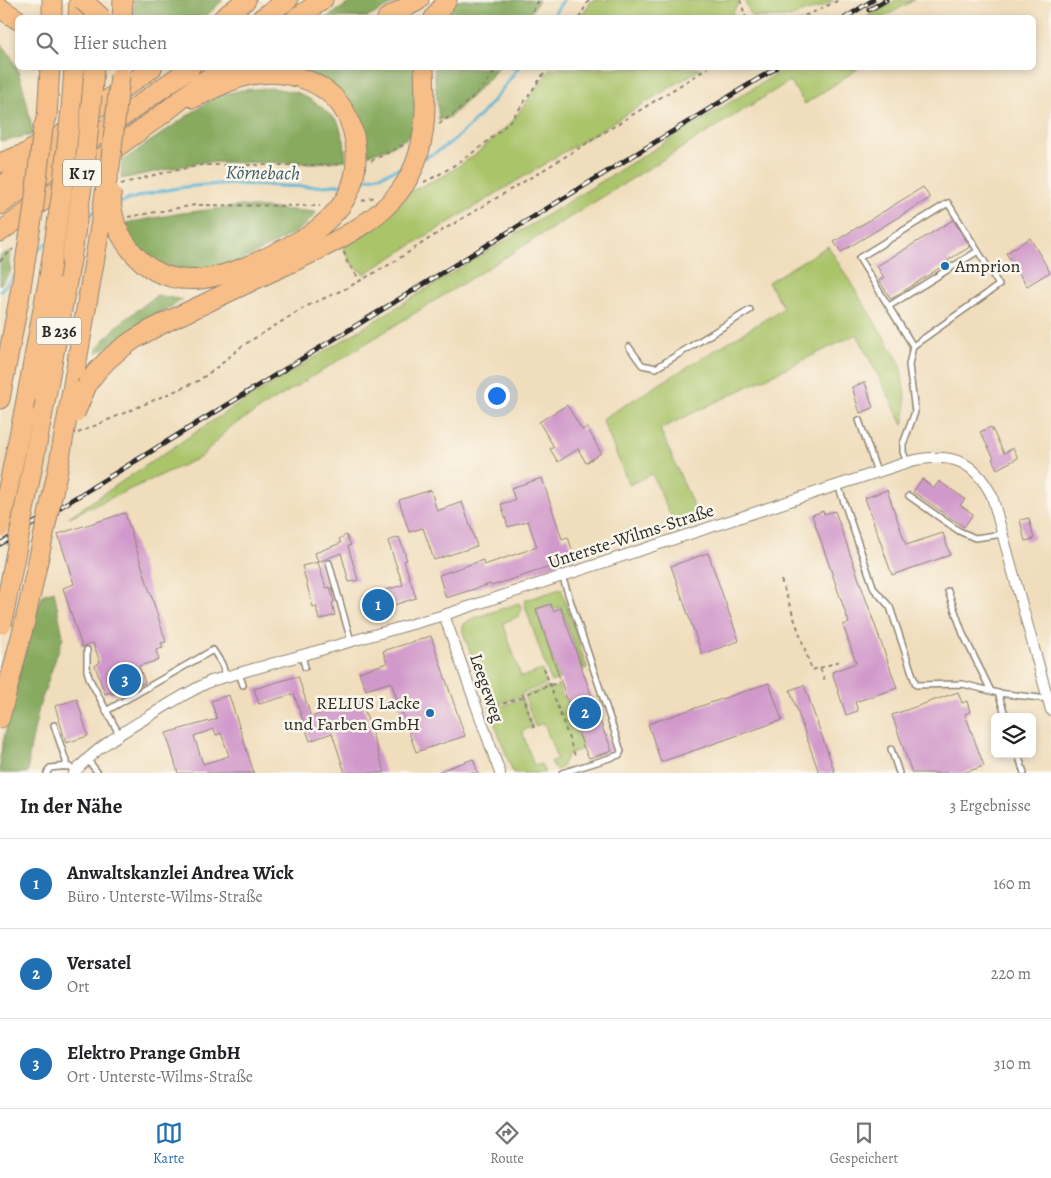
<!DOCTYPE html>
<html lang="de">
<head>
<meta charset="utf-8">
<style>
	:root { --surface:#fff; --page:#f6f6f6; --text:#202124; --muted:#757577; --line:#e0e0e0; --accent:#1f6fb2 }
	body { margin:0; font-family:Alegreya,serif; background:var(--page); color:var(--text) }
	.controls { position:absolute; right:15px; bottom:15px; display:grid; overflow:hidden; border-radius:8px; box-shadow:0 2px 8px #0003 }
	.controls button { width:45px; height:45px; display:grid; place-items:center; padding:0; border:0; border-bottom:1px solid var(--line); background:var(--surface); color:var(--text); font:25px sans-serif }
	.you { position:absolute; left:496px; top:395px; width:18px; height:18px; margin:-12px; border:4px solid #fff; border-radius:50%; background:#1a73e8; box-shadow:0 0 0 8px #1a73e833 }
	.badge { display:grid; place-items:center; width:32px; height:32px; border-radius:50%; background:var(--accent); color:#fff; font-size:16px; font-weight:700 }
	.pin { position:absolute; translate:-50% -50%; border:2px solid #fff; box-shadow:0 1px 5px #0006 }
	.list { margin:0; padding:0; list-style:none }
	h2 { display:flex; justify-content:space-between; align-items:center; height:65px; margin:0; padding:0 20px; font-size:21px }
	h2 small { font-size:16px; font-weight:400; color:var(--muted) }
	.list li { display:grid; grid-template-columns:32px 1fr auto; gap:15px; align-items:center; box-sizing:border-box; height:90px; padding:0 20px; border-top:1px solid var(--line) }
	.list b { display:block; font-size:19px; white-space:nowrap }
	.list p { margin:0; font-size:16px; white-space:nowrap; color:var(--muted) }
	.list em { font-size:16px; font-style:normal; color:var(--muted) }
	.icon { flex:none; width:28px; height:28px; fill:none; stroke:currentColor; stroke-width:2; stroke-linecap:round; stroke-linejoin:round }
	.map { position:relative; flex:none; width:1051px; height:773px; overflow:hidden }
	.search { position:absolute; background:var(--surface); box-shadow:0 2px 8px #0003; left:15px; right:15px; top:15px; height:55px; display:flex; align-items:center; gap:12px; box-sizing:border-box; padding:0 18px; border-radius:8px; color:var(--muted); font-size:19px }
	.sheet { height:335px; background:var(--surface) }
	nav { display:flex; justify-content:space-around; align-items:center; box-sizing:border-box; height:70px; border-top:1px solid var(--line); background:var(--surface); font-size:14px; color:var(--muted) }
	nav a { display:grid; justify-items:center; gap:2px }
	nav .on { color:var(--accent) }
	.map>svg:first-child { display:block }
</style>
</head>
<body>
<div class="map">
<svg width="1051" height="773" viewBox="0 0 1051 773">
	<rect width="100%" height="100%" fill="#fbf7ec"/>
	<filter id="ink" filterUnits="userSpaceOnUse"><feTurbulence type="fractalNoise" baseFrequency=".02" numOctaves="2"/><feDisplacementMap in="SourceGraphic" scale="10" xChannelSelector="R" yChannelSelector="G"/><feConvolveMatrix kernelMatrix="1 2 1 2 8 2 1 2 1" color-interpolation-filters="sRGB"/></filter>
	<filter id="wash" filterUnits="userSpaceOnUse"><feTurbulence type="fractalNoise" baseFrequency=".0096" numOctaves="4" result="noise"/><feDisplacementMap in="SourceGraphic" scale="20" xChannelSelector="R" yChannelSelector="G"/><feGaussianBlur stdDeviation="1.12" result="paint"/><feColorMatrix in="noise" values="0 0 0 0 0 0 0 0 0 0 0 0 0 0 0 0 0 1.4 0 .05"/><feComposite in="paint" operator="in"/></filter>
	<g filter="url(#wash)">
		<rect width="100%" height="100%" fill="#f0ddbc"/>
		<!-- green -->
		<path fill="#aac46a" stroke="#6a784a" d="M592 0H737L738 4 732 14 733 17H581Z
			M744 0H834L826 5 789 17H752Z
			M896 0H914L884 17H867Z
			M551 68H702L364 274 352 264 343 247 388 215 411 191 447 174 476 154 512 122Z
			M786 68H859L805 104 790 81 229 428 201 457 69 517 223 414Z
			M828 246 900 363 905 397 906 410 903 425 857 334 660 429 700 521 676 528 652 474 629 485 602 419 784 308 768 282Z
			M561 589 587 668 583 669 561 607 553 609 551 604 536 609 559 679 551 682 524 603 525 600Z
			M519 603 522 609 519 616 503 623 521 677 542 670 546 684 524 692 521 696 490 707 463 632V625L471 619Z
			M559 686 563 698 565 697 578 738H580L585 748 568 754 562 767 557 770 554 768 551 761 557 759 544 723 535 726 525 697V695L547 687 550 689Z
			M522 699 532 727 522 731 534 766 541 764 545 773H513L490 710Z"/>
		<!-- forest -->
		<path fill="#87aa5e" stroke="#596a44" d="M134 0H223L205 17H133Z
			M354 0H401L368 17 326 18Z
			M455 0H539L528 17 444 18Z
			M0 43C21 60 28 110 33 135L0 141Z
			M306 68H418L416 133 388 148 367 155 364 141 353 116 290 69Z
			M434 68H497L490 78 450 117 439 120Z
			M273 88 299 93 319 105 338 122 344 141 346 160 315 163 202 162 121 179 122 161 216 96 242 90Z
			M241 206 317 212C305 229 286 237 268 247 257 252 245 259 234 264 203 276 152 272 133 241 130 236 129 228 126 223L182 213Z
			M11 251 10 273 0 285V255Z
			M157 295 182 300 149 319 97 353V348L118 325Z
			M54 591 63 637 39 707 29 755 28 773H0V757L17 680 42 595Z"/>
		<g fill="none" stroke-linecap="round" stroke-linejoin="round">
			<!-- stream -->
			<path stroke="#59b6d7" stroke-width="3" d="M552 18 563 0
				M424 158C461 143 496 99 518 68
				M359 181 382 175 407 165
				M119 203C156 189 195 184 235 184 272 185 309 189 345 184
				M84 217 96 211
				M34 254 46 243
				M0 291 15 275"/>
		</g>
		<g id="blocks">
			<!-- building -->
			<path fill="#d199cb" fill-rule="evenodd" d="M923 187 930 198 841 252 834 242Z
				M953 220 970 247 948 260 949 262 891 299 879 280 884 278 877 266Z
				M1030 238 1050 272 1027 286 1006 253Z
				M865 382 873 408 860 413 852 387Z
				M567 405 582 430 587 427 601 453 586 463 578 449 558 462 550 449 554 447 539 422Z
				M991 427 1004 453 1013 448 1018 458 997 469 992 459 994 458 980 432Z
				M542 478 562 539 568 537 575 559 491 586 490 584 446 598 439 575 483 560 484 565 537 547 528 521 508 527 501 504 515 500 511 488Z
				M922 479 934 488 939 481 965 499 960 505 973 514 964 527 913 492Z
				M431 490 437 511 462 502 477 546 434 560 423 528 409 532 399 500Z
				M887 490 906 545 943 533 950 555 892 575 865 498Z
				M823 511 824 514 835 511 897 688 855 702 858 711 846 715 832 672 856 663 843 625 849 623 812 515Z
				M125 513 166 642 161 643 163 648 156 650 159 660 139 666 145 683 111 694 110 692 105 694 95 666 100 662 93 643 82 647 63 588 74 584 58 534Z
				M1029 518 1034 539 1025 541 1020 520Z
				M346 535 351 545 348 546 358 580 349 582 341 553 318 562 315 553 341 543 339 539Z
				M399 537 407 560 404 561 416 598 368 613 363 596 403 585 388 541Z
				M708 553 739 641 702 654 671 566Z
				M318 562 326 588 330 587 334 602 332 603 335 615 319 620 316 606 313 607 302 566Z
				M551 604 553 611 561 608 605 735H606L612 751 589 758 583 746 536 609Z
				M431 636 465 736 416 752 391 682 366 690 359 672 387 663 383 651Z
				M298 676 311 717 361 700 385 773H345L332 733 310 741 294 694 259 704 254 689Z
				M769 683 782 720 661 762 648 724Z
				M804 685 835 773H819L790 690Z
				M958 692 962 703 967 701 970 712 965 714 984 766 963 773H912L892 715Z
				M229 695 254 773H178L166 733 217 719 211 701ZM214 729 216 735 221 733 229 756 203 764 194 736Z
				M77 699 88 736 66 743 55 706Z
				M473 759 478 773H437V772Z"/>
		</g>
	</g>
	<g filter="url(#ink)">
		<use href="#blocks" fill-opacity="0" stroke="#8e8474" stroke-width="1"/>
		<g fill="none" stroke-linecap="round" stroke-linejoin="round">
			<defs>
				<path id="lane" d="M889 306 978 251
					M629 347 642 365 656 368 750 310
					M859 420 877 472
					M907 462 903 452V444L915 412 909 365 913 346 999 285 948 203 859 258 913 346
					M838 485 874 589 890 607 916 685 963 684 998 693 1048 699
					M909 496 959 531 975 538 1003 534
					M329 563 351 641
					M562 576 621 751 619 755 562 773
					M948 591 963 634 991 691
					M87 650V671L90 680 119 734
					M302 656 305 667
					M239 673 243 685
					M998 693 1006 717
					M106 711 213 650 222 664 226 677
					M54 725 66 761V767
					M891 749 899 773
					M1018 754 1024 773
					M87 759 98 773
					M47 773 50 768 68 766 75 771"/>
				<path id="street" d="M444 615 500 773
					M74 773C95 748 123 732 151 715 170 703 190 691 211 681L444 615 911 461C950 452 974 460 992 496L1051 710"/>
				<path id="highway" d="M0 8 18 20
					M52 18V0
					M78 18 79 0
					M122 18 123 0
					M223 18 246 0
					M262 18 288 0
					M296 18 323 0
					M387 18 419 0
					M434 18 447 0
					M424 68 425 99
					M92 95 94 68
					M194 98C213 89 231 79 251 75 289 68 333 82 349 120 352 127 354 135 355 142
					M71 109 74 68
					M43 128 47 117 50 68
					M0 163 26 153 40 144
					M0 188 78 121 152 68
					M0 205 190 68
					M116 226C161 318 242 271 308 236
					M0 232 164 113 204 81 223 68
					M88 383C117 340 163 324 208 302 243 285 280 268 316 251
					M72 390 98 240
					M0 399 19 299
					M45 402 71 260
					M24 411 49 277
					M0 718 25 621"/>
			</defs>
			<!-- lane casing -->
			<use href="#lane" stroke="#8e8474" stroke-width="8"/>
			<!-- street casing -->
			<use href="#street" stroke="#8e8474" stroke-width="12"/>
			<!-- highway casing -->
			<use href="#highway" stroke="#8e8474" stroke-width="21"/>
			<!-- path -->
			<path stroke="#8e8474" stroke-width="2" stroke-dasharray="4 4" stroke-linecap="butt" d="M740 0 746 18
				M528 18 539 0
				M579 18 589 0
				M797 18 812 13 839 0
				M439 124C459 111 484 88 497 68
				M371 161 407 143
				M424 182C447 172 489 143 507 124 522 108 534 86 548 68
				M121 184 154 175 201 165H323L341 164
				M362 201 374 197
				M128 217 195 205 320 206
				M344 252 347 262 360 280
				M0 261 13 249
				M78 433 198 381 220 365 242 346 307 306 347 288 392 263 438 233 550 166 708 68
				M781 580 812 670 820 668 825 681
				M544 668 575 756
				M820 668 840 661
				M488 709 523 697
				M534 728 523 695 559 682"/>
			<!-- lane -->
			<use href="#lane" stroke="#fff" stroke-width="5"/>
			<!-- street -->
			<use href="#street" stroke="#fff" stroke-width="10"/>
			<!-- highway -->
			<use href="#highway" stroke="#f7be87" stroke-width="19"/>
			<defs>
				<path id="rail" d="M869 10 886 0
					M845 18 873 0
					M0 544 776 68"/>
			</defs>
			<!-- rail casing -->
			<use href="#rail" stroke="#2b2b2b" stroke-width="5"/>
			<!-- rail -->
			<use href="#rail" stroke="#fbf7ec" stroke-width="3" stroke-dasharray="9" stroke-linecap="butt"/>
			<defs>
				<path id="highway-bridge" d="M82 0 102 18
					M111 193 112 209 116 226
					M308 236C343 211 361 186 355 142
					M98 240 106 185 110 167 120 76
					M316 251C387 216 427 184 425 99
					M71 260 84 174 92 95
					M49 277 62 191 71 109
					M19 299 33 213 43 128
					M75 413 88 383
					M0 528 24 411
					M25 621 58 469 72 390
					M2 624 45 402"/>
			</defs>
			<!-- highway-bridge casing -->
			<use href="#highway-bridge" stroke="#8e8474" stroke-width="21" stroke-linecap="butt"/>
			<!-- highway-bridge -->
			<use href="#highway-bridge" stroke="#f7be87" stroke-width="19"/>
		</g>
	</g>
	<!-- markers -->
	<g fill="#1f6fb2" stroke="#fbf7ec" stroke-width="2">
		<circle cx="945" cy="266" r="5"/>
		<circle cx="430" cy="713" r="5"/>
	</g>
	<g text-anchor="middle" stroke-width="5" stroke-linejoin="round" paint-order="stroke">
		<!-- shield labels -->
		<g fill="#fbf7ec" stroke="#696865" stroke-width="1">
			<rect x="63" y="159.5" width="38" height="27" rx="4"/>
			<rect x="36.5" y="317.5" width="45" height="27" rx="4"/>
		</g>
		<g font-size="16" font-weight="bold" fill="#2b2b2b">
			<text x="82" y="179">K 17</text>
			<text x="59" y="337">B 236</text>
		</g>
		<!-- poi labels -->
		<g font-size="18" fill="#2b2b2b" stroke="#fbf7ec" text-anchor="start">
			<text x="955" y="272">Amprion</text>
			<text x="420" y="709" text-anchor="end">RELIUS Lacke<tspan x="420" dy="21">und Farben GmbH</tspan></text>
		</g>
		<!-- street labels -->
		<g font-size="18" fill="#2b2b2b" stroke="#fbf7ec">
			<text transform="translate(631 536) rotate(-18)" y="6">Unterste-Wilms-Straße</text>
			<text transform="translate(487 688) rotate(71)" y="6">Leegeweg</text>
		</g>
		<!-- water labels -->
		<g font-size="19" font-style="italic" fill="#3b5c67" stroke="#fbf7ec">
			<text transform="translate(263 172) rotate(1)" y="7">Körnebach</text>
		</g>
	</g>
</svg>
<div class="controls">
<button><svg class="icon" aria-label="layers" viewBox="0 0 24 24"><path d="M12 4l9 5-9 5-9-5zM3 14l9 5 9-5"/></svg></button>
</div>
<div class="you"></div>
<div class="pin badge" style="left:378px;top:605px">1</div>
<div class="pin badge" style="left:585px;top:713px">2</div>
<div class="pin badge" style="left:125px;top:680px">3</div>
<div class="search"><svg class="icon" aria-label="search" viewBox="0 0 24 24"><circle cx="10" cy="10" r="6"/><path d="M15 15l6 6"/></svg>Hier suchen</div>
</div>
<section class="sheet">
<h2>In der Nähe<small>3 Ergebnisse</small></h2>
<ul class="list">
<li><span class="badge">1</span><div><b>Anwaltskanzlei Andrea Wick</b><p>Büro · Unterste-Wilms-Straße</p></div><em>160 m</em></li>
<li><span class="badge">2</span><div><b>Versatel</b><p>Ort</p></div><em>220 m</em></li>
<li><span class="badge">3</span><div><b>Elektro Prange GmbH</b><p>Ort · Unterste-Wilms-Straße</p></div><em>310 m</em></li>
</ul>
</section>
<nav>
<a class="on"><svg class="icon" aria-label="map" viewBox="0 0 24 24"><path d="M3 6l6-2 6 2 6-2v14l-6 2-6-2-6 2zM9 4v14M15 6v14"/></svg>Karte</a>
<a><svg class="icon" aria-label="directions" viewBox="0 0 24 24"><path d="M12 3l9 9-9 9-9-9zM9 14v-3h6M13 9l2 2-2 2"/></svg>Route</a>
<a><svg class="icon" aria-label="saved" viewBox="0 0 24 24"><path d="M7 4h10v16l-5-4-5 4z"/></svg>Gespeichert</a>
</nav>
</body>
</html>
